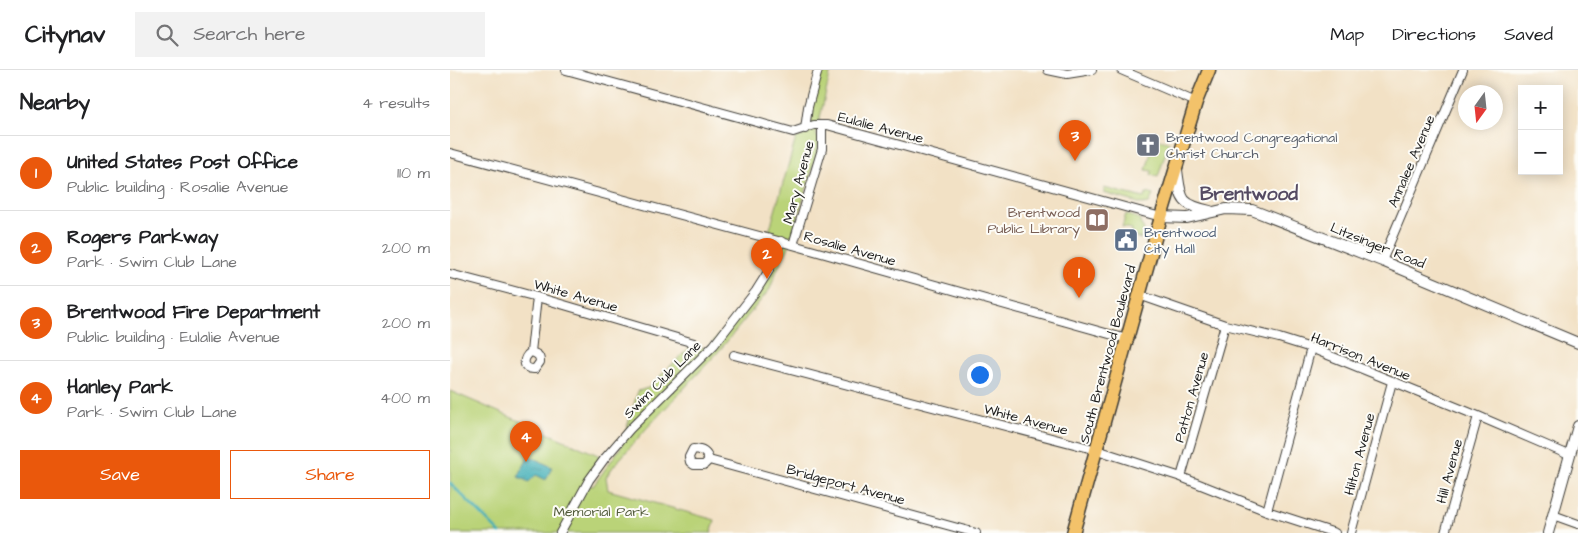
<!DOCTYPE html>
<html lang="en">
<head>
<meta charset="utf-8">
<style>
	:root { --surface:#fff; --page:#f2f2f2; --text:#202124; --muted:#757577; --line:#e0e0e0; --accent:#ea580c }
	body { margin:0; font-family:"Architects Daughter",sans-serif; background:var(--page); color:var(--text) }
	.controls { position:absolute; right:15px; top:15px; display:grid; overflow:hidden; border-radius:0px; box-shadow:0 2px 12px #0003 }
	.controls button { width:45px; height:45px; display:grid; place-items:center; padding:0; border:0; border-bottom:1px solid var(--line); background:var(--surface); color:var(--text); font:25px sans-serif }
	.compass { position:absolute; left:1008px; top:15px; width:45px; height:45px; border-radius:50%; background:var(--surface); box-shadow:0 2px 12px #0003; rotate:195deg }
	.you { position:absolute; left:529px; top:304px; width:18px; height:18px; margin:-12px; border:4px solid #fff; border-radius:50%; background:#1a73e8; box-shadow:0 0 0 8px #1a73e833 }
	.badge { display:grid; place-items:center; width:32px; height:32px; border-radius:50%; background:var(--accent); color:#fff; font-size:16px; font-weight:700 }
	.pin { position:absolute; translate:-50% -41px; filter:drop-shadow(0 1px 2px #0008) }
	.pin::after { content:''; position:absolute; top:26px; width:18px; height:15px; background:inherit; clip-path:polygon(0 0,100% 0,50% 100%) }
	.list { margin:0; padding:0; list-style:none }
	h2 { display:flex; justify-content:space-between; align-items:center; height:65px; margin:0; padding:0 20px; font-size:21px }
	h2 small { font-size:16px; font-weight:400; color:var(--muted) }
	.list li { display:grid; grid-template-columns:32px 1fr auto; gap:15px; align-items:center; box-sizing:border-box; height:75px; padding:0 20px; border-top:1px solid var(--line) }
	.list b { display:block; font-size:19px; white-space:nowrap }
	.list p { margin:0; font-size:16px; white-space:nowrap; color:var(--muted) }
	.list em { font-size:16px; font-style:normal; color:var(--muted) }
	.actions { display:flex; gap:10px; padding:15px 20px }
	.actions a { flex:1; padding:11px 0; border:1px solid var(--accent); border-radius:0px; text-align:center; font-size:18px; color:var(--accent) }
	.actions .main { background:var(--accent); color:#fff }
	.icon { flex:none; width:28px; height:28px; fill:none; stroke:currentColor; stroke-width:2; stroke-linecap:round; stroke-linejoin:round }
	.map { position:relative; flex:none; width:1128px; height:463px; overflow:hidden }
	header { display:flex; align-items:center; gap:30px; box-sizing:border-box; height:70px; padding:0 25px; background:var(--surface); border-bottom:1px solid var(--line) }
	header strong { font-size:24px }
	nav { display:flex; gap:28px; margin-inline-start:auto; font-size:18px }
	.search { width:350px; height:45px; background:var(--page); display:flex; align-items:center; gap:12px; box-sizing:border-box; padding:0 18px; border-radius:0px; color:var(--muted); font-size:19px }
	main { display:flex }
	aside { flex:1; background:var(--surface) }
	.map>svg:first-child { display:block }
</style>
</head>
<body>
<header>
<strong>Citynav</strong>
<div class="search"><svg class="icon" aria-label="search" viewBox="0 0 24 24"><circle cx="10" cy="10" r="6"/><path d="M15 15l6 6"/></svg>Search here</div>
<nav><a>Map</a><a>Directions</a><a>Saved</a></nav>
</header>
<main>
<aside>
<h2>Nearby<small>4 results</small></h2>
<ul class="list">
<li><span class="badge">1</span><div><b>United States Post Office</b><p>Public building · Rosalie Avenue</p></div><em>110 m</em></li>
<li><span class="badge">2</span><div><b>Rogers Parkway</b><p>Park · Swim Club Lane</p></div><em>200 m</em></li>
<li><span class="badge">3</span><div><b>Brentwood Fire Department</b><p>Public building · Eulalie Avenue</p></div><em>200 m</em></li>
<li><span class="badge">4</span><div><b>Hanley Park</b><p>Park · Swim Club Lane</p></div><em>400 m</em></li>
</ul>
<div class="actions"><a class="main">Save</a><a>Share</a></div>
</aside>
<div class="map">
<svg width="1128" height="463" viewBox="0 0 1128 463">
	<defs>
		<pattern id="water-ripples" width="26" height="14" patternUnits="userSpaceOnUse" patternTransform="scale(1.25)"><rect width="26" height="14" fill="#3cadb6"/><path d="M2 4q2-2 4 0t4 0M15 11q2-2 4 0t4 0" fill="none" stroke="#328c93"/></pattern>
	</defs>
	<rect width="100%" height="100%" fill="#fdfcf7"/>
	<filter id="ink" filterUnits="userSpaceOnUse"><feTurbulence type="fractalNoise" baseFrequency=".02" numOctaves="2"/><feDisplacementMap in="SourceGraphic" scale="10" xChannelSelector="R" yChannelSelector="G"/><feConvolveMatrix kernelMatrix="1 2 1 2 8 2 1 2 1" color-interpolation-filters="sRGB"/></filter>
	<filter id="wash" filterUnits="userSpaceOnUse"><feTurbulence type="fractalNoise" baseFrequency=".0096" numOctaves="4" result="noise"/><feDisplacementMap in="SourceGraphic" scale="20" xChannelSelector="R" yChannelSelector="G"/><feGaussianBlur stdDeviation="1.12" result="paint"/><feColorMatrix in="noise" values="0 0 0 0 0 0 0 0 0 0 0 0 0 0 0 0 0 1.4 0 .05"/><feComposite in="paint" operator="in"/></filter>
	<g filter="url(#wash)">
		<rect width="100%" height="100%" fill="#f2e1c5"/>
		<!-- green -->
		<path fill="#bad378" stroke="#6b784a" d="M372 0H381L366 65 370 70 369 77 338 179 327 200 320 219 269 281 196 359 163 397 156 407 158 420 265 450 261 463H0V321L155 388 138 415 143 416 171 377 188 321 198 318 240 277 258 278C281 249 309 221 321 186L318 180 319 162 346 68 358 64 363 30Z
			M705 69 719 72 708 107 701 105 702 101 696 100Z
			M654 118 694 128 695 124 697 125 698 123 703 125 699 133 692 134 654 123Z
			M676 144 690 149V153L694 159 691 169 681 166 682 159 672 157Z"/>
		<!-- water -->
		<path fill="url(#water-ripples)" stroke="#2c6469" d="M79 386 102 397 96 410 86 405 79 412 68 407Z"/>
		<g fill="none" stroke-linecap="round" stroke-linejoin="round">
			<!-- stream -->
			<path stroke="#3cadb6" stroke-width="2.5" d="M0 413 50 463"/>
		</g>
	</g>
	<g filter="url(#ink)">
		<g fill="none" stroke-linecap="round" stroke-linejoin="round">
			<defs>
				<path id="minor" d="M116 0 343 62 364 55H377L711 147
					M598 0 617 4 642 0
					M671 0 746 32
					M355 59 358 37 368 0
					M0 83 343 175 677 269
					M343 175 372 79V55
					M932 191 1013 0
					M0 204 87 227 244 273
					M689 225 775 255 829 268 861 278 1028 346 1119 385
					M81 282C72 288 72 300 85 299L90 292C90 286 88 284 81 282L87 227
					M284 285 647 380 731 407 817 441 885 463
					M259 390 254 395H244L240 392 239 387 243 379C251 379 257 382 259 390L526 463
					M731 407 775 255
					M817 441 861 278
					M1103 445 1128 454
					M110 463 139 410 155 388 180 359 264 275 306 221 318 202 331 171
					M901 463 942 312
					M995 463 1028 346"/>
				<path id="tertiary" d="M727 100C731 129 729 134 760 141
					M711 147 737 148 776 139 802 140 932 191 1128 273
					M1098 463 1128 356"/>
				<path id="primary" d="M623 463 711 147 746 32 759 0"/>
			</defs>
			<!-- minor casing -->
			<use href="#minor" stroke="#3c3a35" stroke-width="10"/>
			<!-- tertiary casing -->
			<use href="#tertiary" stroke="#3c3a35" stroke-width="12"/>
			<!-- primary casing -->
			<use href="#primary" stroke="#3c3a35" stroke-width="15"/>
			<!-- minor -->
			<use href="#minor" stroke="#fff" stroke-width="8"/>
			<!-- tertiary -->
			<use href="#tertiary" stroke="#fff" stroke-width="10"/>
			<!-- primary -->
			<use href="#primary" stroke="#f3c26a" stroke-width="12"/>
		</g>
	</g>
	<!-- icons -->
	<defs>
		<symbol id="church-square" viewBox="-11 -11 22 22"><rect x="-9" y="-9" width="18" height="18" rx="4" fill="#6b7280" stroke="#fdfcf7"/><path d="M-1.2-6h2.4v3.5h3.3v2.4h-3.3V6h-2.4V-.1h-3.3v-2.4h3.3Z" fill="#fff"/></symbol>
		<symbol id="library-square" viewBox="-11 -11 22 22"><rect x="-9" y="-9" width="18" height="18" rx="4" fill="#8d6e63" stroke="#fdfcf7"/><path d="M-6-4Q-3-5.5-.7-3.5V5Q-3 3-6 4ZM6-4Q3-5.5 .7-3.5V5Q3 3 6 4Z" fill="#fff"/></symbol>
		<symbol id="civic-square" viewBox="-11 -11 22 22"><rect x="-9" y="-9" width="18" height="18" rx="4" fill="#5c6f8a" stroke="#fdfcf7"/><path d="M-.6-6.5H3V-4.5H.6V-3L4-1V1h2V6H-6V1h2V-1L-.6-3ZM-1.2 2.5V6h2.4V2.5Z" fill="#fff"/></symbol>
	</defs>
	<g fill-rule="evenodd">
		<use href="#church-square" x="684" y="61" width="28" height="28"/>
		<use href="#library-square" x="633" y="136" width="28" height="28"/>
		<use href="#civic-square" x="662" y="156" width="28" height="28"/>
	</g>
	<g text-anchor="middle" stroke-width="4" stroke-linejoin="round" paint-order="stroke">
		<!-- street labels -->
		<g font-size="14" fill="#1c1c1c" stroke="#fdfcf7">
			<text transform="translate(431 57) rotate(15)" y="5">Eulalie Avenue</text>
			<text transform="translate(961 91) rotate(-67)" y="5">Annalee Avenue</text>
			<text transform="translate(348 112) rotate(-75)" y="5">Mary Avenue</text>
			<text transform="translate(928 175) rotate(22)" y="5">Litzsinger Road</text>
			<text transform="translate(400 178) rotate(16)" y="5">Rosalie Avenue</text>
			<text transform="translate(126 225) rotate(16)" y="5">White Avenue</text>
			<text transform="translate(657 284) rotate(-75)" y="5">South Brentwood Boulevard</text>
			<text transform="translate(911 286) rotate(22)" y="5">Harrison Avenue</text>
			<text transform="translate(212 309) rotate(-45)" y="5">Swim Club Lane</text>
			<text transform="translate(741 327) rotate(-74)" y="5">Patton Avenue</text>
			<text transform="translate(576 349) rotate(15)" y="5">White Avenue</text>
			<text transform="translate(909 384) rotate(-75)" y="5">Hilton Avenue</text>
			<text transform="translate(999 401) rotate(-75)" y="5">Hill Avenue</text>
			<text transform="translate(396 414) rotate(15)" y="5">Bridgeport Avenue</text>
		</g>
		<!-- worship labels -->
		<g font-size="14" fill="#5b616d" stroke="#fdfcf7" text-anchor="start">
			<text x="716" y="72">Brentwood Congregational<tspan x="716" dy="16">Christ Church</tspan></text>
		</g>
		<!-- education labels -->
		<g font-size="14" fill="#785e54" stroke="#fdfcf7" text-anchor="end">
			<text x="630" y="147">Brentwood<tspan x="630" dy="16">Public Library</tspan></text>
		</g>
		<!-- service labels -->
		<g font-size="14" fill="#4e5e75" stroke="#fdfcf7" text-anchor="start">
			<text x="694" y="167">Brentwood<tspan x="694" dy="16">City Hall</tspan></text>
		</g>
		<!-- park labels -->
		<g font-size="14" fill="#535c3c" stroke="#fdfcf7">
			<text x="151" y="446">Memorial Park</text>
		</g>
		<!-- district labels -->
		<g font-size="19" font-weight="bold" fill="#554b63" stroke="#fdfcf7">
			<text x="799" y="130">Brentwood</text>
		</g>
	</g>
</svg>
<div class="controls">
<button>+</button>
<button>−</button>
</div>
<svg class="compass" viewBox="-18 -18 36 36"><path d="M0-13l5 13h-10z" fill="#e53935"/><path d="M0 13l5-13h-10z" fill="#757577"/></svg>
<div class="you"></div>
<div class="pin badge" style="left:629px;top:228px">1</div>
<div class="pin badge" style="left:317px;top:209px">2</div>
<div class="pin badge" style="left:625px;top:91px">3</div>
<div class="pin badge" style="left:76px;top:392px">4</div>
</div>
</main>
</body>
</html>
